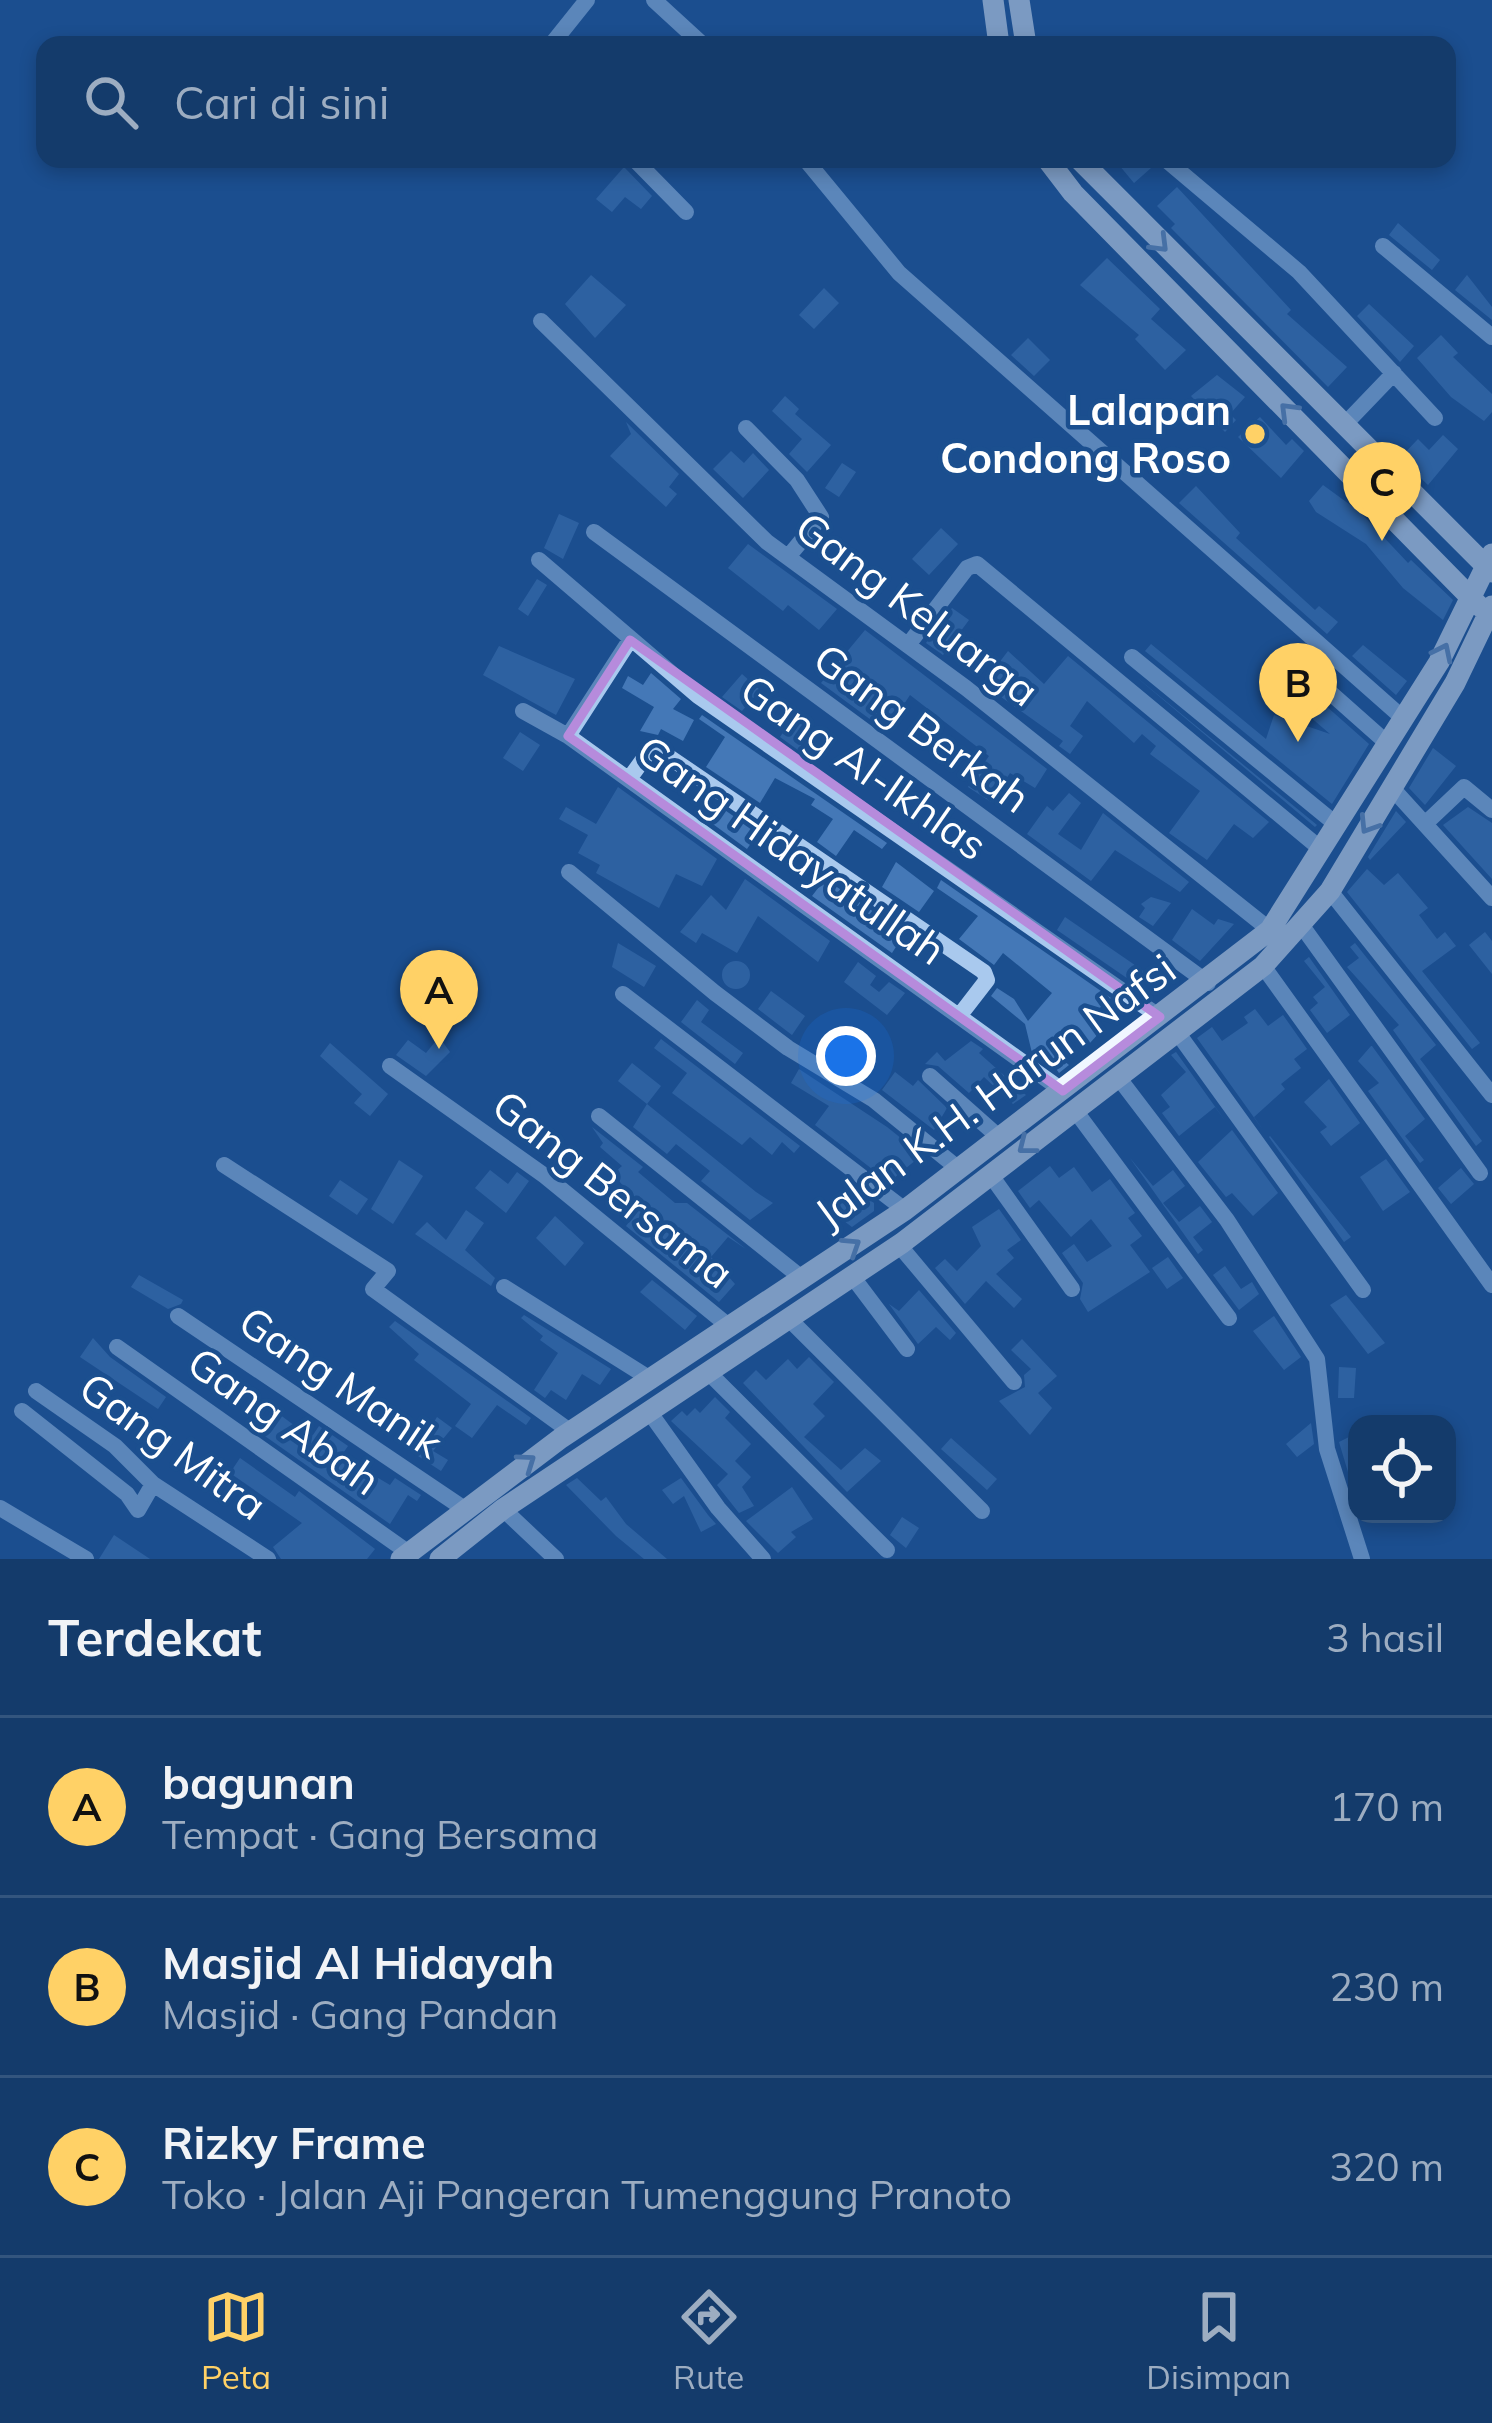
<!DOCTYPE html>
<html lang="id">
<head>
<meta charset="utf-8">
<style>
	:root { --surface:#143b6b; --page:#214673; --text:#f1f3f6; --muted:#9dadc1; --line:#33557e; --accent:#ffd166 }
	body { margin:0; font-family:Mulish,sans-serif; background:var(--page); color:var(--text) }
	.controls { position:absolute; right:36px; bottom:36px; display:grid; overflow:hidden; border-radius:24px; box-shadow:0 6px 18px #0003 }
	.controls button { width:108px; height:108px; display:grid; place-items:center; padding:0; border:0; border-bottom:3px solid var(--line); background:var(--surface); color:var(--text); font:60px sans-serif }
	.you { position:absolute; left:846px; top:1056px; width:42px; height:42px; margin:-30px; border:9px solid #fff; border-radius:50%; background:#1a73e8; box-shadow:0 0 0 18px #1a73e833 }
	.badge { display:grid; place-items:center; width:78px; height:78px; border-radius:50%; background:var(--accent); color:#111; font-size:39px; font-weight:700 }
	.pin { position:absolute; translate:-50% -99px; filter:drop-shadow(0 3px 6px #0008) }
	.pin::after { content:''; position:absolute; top:63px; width:42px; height:36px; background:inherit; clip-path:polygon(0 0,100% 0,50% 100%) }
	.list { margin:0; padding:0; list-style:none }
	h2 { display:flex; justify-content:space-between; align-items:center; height:156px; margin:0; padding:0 48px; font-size:51px }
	h2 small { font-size:39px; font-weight:400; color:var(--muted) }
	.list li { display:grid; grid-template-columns:78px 1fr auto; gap:36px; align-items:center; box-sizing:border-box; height:180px; padding:0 48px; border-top:3px solid var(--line) }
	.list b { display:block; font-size:45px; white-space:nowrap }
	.list p { margin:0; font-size:39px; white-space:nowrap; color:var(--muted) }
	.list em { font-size:39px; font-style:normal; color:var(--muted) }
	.icon { flex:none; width:66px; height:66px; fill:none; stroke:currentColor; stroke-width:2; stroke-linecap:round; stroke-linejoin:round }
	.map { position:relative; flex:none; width:1492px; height:1559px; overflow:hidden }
	.search { position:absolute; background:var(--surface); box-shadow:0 6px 18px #0003; left:36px; right:36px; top:36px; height:132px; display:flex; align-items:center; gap:30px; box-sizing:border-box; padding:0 42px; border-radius:24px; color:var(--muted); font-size:45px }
	.sheet { height:696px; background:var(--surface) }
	nav { display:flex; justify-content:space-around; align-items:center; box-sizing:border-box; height:168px; border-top:3px solid var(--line); background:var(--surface); font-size:33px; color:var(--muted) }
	nav a { display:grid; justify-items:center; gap:6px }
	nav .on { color:var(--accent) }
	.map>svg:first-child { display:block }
</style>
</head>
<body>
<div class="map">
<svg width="1492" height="1559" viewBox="0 0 1492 1559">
	<rect width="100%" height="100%" fill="#1b4f8f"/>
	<!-- building -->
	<path fill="#4478b7" d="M1114 159H1142L1151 168 1134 183Z
		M624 167 652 196 641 209 625 197 612 212 596 199Z
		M1177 187 1291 310 1287 314 1347 367 1328 387 1171 228 1175 224 1157 206Z
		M1398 223 1440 260 1432 270 1389 235Z
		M1107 258 1160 309 1151 319 1186 350 1165 370 1135 339 1139 335 1080 285Z
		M591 275 626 305 595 338 565 304Z
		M1467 275 1492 307V320L1455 290Z
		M824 288 839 303 814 329 799 315Z
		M1369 304 1414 346 1400 362 1357 316Z
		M1441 335 1458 353 1453 357 1492 394V412L1484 421 1451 397 1417 358Z
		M1028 338 1050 360 1034 376 1011 355Z
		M1217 375 1245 397 1230 414 1236 420 1225 432 1191 396Z
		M785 396 799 409 795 414 831 445 807 472 789 454 802 439 772 411Z
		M1260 417 1286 445 1292 439 1304 451 1281 478 1238 437Z
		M626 422 679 474 669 487 677 494 666 507 610 456 631 434Z
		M1443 435 1458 449 1428 485 1400 458 1418 439 1429 450Z
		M731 451 744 463 753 453 769 470 743 498 713 469Z
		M842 463 856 472 839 497 825 488Z
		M1323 485 1360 512 1408 563 1411 560 1453 600 1443 620 1403 588 1366 544 1316 512 1309 501Z
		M1196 486 1240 533 1236 538 1315 610 1319 606 1338 622 1327 634 1179 503Z
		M559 514 579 523 563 559 544 548Z
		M941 528 958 544 929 575 912 559Z
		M748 544 837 609 819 630 788 605 783 611 728 568Z
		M537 579 547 585 528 616 518 609Z
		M952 608 969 620 943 655 926 643Z
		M865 630 1047 769 1035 788 1010 773 991 802 968 787 989 756 910 695 886 731 821 683Z
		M1151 644 1266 739 1274 715 1330 734 1287 697 1302 677 1313 686 1317 698 1369 744 1332 804 1145 651Z
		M1363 645 1407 681 1396 695 1352 656Z
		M499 646 575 679 556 715 483 675Z
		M1008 651 1044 684 1068 656 1269 822 1253 838 1234 824 1207 860 1169 833 1200 791 1150 754 1156 746 1142 734 1134 743 1087 701 1070 726 1083 736 1070 754 1059 746 1063 741 983 684Z
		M651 673 681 699 673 709 694 720 683 741 661 729 658 735 640 731 654 707 622 688 628 676 643 685Z
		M742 674 760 690 742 711 722 697Z
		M1135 676 1317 825 1315 827Z
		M702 715 887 843 882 849 854 830 836 856 817 842 833 819 811 805 815 799 775 778 760 803 706 767 725 737 699 719Z
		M794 716 813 729 798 750 780 737Z
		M520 732 540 745 523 771 503 758Z
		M1433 748 1456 766 1425 805 1409 788Z
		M618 787 717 859 702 886 676 874 659 908 596 873 600 865 578 853 588 835 559 819 566 807 596 824Z
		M1069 793 1081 803 1058 834 1081 850 1103 813 1189 882 1180 892 1115 850 1091 881 1027 834 1047 806 1053 811Z
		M716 804 758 833 747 849 706 819Z
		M1468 807 1492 823V879L1443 825Z
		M1396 811 1406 822 1370 860 1368 857Z
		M896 862 934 891 919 912 882 887Z
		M1367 869 1384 885 1398 873 1428 908 1419 915 1437 939 1445 932 1456 946 1422 971 1480 1043 1472 1049 1347 892Z
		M745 879 830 941 818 962 758 916 737 953 702 933 696 943 680 932 711 895 726 910Z
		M825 879 905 933 892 953 812 896Z
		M941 880 1111 998 1086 1020 1100 1032 1089 1044 1069 1030 1051 1050 1069 1065 1059 1073 1046 1054 1032 1053 1025 1024 991 996 997 988 1014 999 1028 1021 1052 993 1003 953 994 965 959 939 978 916 937 888Z
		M1151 897 1171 903 1153 926 1139 917 1145 908 1141 904Z
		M1192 909 1214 925 1218 919 1234 924 1200 961 1172 940Z
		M1065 917 1145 972 1137 985 1057 930Z
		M1485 932 1492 941V974L1469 945Z
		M618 943 656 966 644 987 612 967Z
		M1355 943 1436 1045 1420 1059 1482 1141 1476 1146 1393 1030 1399 1025 1347 967 1359 958 1350 947Z
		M1309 957 1350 1015 1327 1033 1310 1010 1318 1003 1313 997 1325 987 1304 961Z
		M722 975a14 14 0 1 1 28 0a14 14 0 1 1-28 0Z
		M858 962 876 976 870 985 879 992 889 982 905 993 887 1015 844 982Z
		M771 991 805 1016 792 1035 758 1009Z
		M697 1000 709 1010 701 1022 743 1053 735 1064 681 1022Z
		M1255 1009 1268 1026 1283 1015 1307 1049 1294 1059 1301 1068 1281 1084 1285 1089 1254 1117 1263 1130 1197 1038 1212 1027 1222 1041 1248 1023 1244 1017Z
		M439 1037 450 1052 426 1076 396 1055 408 1040 426 1053Z
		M661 1039 800 1146 794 1153 782 1142 772 1155 750 1137 742 1145 672 1093 687 1073 654 1048Z
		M971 1041 983 1049 979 1053 1026 1095 1013 1104 984 1077 969 1093 938 1066 925 1064 937 1052 945 1061Z
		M330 1043 388 1094 370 1116 354 1103 362 1094 320 1056Z
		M1371 1046H1372L1425 1119 1405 1136 1424 1160 1420 1163 1368 1091 1379 1083 1358 1061Z
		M1176 1052 1226 1122 1215 1107 1179 1136 1162 1113 1170 1107 1161 1095 1186 1072 1171 1055Z
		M632 1063 661 1086 647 1104 618 1081Z
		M799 1069 887 1127 922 1155 889 1182 815 1125 829 1106 791 1083Z
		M895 1072 913 1086 918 1080 947 1108 934 1130 882 1090Z
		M1329 1079 1360 1123 1331 1146 1320 1132 1327 1127 1304 1102Z
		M647 1104 756 1192 773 1203 750 1220 701 1181 710 1171 676 1144 667 1154 633 1127Z
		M592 1127 643 1167 638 1172 675 1203H687L746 1249 728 1237 711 1257 735 1284 719 1302 626 1226 633 1217 621 1206 631 1195 613 1174 622 1166 600 1147 603 1143Z
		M1232 1130 1278 1193 1253 1216 1232 1193 1226 1197 1198 1162Z
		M1270 1136 1351 1237 1344 1242 1269 1137Z
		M1130 1158 1153 1186 1173 1170 1185 1186 1163 1203 1179 1222 1200 1206 1212 1222 1193 1237 1203 1250 1198 1254Z
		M1386 1159 1410 1192 1383 1211 1360 1177Z
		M399 1160 423 1176 393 1224 371 1209Z
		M1050 1166 1059 1178 1074 1167 1092 1192 1110 1179 1135 1213 1128 1218 1142 1236 1130 1245 1150 1272 1088 1312 1080 1299 1083 1283 1062 1253 1074 1244 1087 1262 1112 1246 1091 1219 1071 1237 1039 1200 1030 1208 1018 1191Z
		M1461 1168 1474 1184 1451 1204 1438 1188Z
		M490 1170 508 1184 517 1172 529 1181 506 1213 475 1188Z
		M340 1180 368 1199 357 1215 329 1196Z
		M849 1184 874 1203V1211L852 1227 832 1212Z
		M999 1209 1021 1240 1007 1250 1014 1258 996 1274 1022 1299 1014 1308 986 1281 965 1304 935 1268 945 1259 957 1271 981 1246 972 1227Z
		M466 1210 484 1223 465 1250 495 1278 491 1286 415 1234 427 1222 446 1240Z
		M555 1216 584 1243 565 1266 536 1238Z
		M1168 1257 1183 1278 1167 1289 1152 1268Z
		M1225 1266 1241 1289 1252 1282 1259 1294 1239 1310 1213 1275Z
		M139 1275 183 1300 181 1304 168 1309 131 1287Z
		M652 1280 697 1316 685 1330 640 1292Z
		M919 1290 956 1333 950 1340 936 1327 918 1344 889 1304 899 1311Z
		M1346 1295 1385 1343 1368 1354 1330 1305Z
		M524 1315 611 1369 600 1385 582 1374 566 1400 551 1390 545 1398 534 1390 558 1353 540 1340 543 1336 521 1318Z
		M1274 1316 1301 1357 1284 1370 1253 1331Z
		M395 1321 531 1418 526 1425 497 1405 472 1438 455 1426 471 1404 414 1360 419 1354 389 1327Z
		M93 1338 110 1357 166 1397 158 1409 80 1357Z
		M1022 1339 1057 1376 1038 1393 1052 1408 1030 1435 999 1401 1025 1387 1024 1375 1031 1369 1011 1350Z
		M809 1357 834 1382 813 1404 825 1416 804 1437 841 1470 865 1448 881 1461 847 1492 743 1383 756 1370 766 1380 788 1359 797 1369Z
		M1339 1367 1356 1368 1354 1398H1338Z
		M715 1397 730 1412 725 1418 751 1444 735 1461 751 1477 742 1487 754 1506 739 1513 717 1485 728 1474 671 1421 682 1411 687 1416 695 1408 700 1413Z
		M275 1411 303 1432 313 1435 319 1426 348 1446 341 1456 390 1485 395 1478 421 1495 417 1501 408 1495 390 1524 262 1434Z
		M437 1417 452 1428 433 1451 448 1460 441 1471 415 1454Z
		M1311 1423 1314 1444 1297 1457 1286 1444Z
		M1357 1433V1479L1351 1482 1339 1442Z
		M951 1438 997 1479 987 1490 941 1449Z
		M240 1458 295 1497 299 1491 375 1549 367 1559H281L273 1547 302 1523 230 1473Z
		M577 1478 601 1501 606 1497 626 1524 667 1559H644L616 1536 566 1485Z
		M681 1478 708 1515 716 1524 701 1532 684 1496 673 1504 662 1490Z
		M792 1487 813 1519 791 1532 796 1537 778 1553 746 1521Z
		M902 1517 919 1528 906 1548 890 1535Z
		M114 1535 150 1559H99Z"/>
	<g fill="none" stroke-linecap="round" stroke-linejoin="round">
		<!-- minor -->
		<path stroke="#a9c9ee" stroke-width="16" d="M654 0 703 45
			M551 45 587 0
			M634 159 686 212
			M805 159 899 273 1404 719
			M1165 159 1299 272 1435 418
			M1383 246 1492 337
			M541 321 767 542 966 688 1270 930
			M1347 422 1394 373
			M746 428 797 480 821 517 788 557
			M594 532 1208 983
			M539 560 698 696 1160 1017
			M630 640 568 736 1063 1091
			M908 645 967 568 977 564 1322 850
			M1132 657 1337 825
			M1325 688 1387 743
			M523 711 568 736
			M629 779 653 746 984 972 987 980 960 1015
			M1392 788 1492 898
			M1427 822 1464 787 1492 810
			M569 872 715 993 788 1048 874 1100 960 1170
			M1330 891 1492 1095
			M1302 926 1480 1173
			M1263 966 1492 1285
			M623 994 905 1210
			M1177 1032 1363 1290
			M390 1066 545 1176 731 1328
			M930 1076 1001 1139
			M1118 1077 1227 1220 1317 1359 1327 1449 1362 1559
			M1074 1109 1229 1318
			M599 1116 803 1279
			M224 1165 388 1271 373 1289 571 1432
			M990 1174 1072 1289
			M899 1245 1014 1382
			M852 1276 907 1349
			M504 1287 652 1380
			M178 1316 463 1508
			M788 1318 982 1511
			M117 1347 409 1553
			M707 1371 887 1550
			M36 1391 115 1446 153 1484 268 1559
			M648 1410 718 1508 763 1559
			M22 1411 127 1494 138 1510 153 1484
			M0 1508 86 1559
			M503 1509 556 1559"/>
		<!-- major -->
		<path stroke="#f0f6ff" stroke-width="21" d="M993 0 999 45
			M1019 0 1026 45
			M1047 159 1073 193 1479 606
			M1079 159 1492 572
			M401 1559 561 1438 905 1210 1270 930 1439 662 1492 554
			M440 1559 503 1509 902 1243 1263 966 1330 891 1455 683 1492 606"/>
	</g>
	<!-- one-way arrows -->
	<defs><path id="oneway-chevron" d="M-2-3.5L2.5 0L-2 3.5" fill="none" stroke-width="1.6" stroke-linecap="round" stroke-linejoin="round" transform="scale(3)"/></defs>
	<g stroke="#7b9ac1">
		<use href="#oneway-chevron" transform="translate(1160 244) rotate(45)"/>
		<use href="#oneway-chevron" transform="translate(1288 411) rotate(-135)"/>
		<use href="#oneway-chevron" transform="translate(1443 652) rotate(-64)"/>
		<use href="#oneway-chevron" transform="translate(1368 825) rotate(122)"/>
		<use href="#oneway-chevron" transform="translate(1026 1146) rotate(142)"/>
		<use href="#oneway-chevron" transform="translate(852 1246) rotate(-33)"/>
		<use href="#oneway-chevron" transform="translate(527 1462) rotate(-35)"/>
	</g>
	<!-- marked area -->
	<path d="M0 0H1492V1559H0ZM630 640 1160 1017 1063 1091 568 736Z" fill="#1b4f8f" fill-opacity=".55" fill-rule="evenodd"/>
	<path fill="none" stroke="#b68bdc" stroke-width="9" stroke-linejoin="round" d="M630 640 1160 1017 1063 1091 568 736Z"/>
	<!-- markers -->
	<circle fill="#ffd166" stroke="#1b4f8f" stroke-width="4.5" cx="1255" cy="434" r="12"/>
	<g text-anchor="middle" stroke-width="9" stroke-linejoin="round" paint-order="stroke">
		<!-- poi labels -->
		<g font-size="42" font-weight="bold" fill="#fff" stroke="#1b4f8f" text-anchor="end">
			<text x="1231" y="425">Lalapan<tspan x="1231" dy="48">Condong Roso</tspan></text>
		</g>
		<!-- street labels -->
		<g font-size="42" fill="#fff" stroke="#1b4f8f">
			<text transform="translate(917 609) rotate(37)" y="15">Gang Keluarga</text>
			<text transform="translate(922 728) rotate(36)" y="15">Gang Berkah</text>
			<text transform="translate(864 767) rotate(35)" y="15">Gang Al-Ikhlas</text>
			<text transform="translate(791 850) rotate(35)" y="15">Gang Hidayatullah</text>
			<text transform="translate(995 1091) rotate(-36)" y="15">Jalan K.H. Harun Nafsi</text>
			<text transform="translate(613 1189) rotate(38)" y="15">Gang Bersama</text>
			<text transform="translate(341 1382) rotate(34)" y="15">Gang Manik</text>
			<text transform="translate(284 1421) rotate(35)" y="15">Gang Abah</text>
			<text transform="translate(173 1446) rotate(36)" y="15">Gang Mitra</text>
		</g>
	</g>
</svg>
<div class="controls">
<button><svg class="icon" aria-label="locate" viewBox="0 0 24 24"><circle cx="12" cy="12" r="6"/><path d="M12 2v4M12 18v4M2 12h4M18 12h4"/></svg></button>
</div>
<div class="you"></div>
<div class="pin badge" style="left:439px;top:1049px">A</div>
<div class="pin badge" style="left:1298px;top:742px">B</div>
<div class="pin badge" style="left:1382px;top:541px">C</div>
<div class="search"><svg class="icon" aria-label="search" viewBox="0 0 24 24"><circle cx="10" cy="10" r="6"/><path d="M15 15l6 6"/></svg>Cari di sini</div>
</div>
<section class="sheet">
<h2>Terdekat<small>3 hasil</small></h2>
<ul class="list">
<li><span class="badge">A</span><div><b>bagunan</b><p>Tempat · Gang Bersama</p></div><em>170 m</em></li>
<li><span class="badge">B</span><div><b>Masjid Al Hidayah</b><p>Masjid · Gang Pandan</p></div><em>230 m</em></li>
<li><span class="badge">C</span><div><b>Rizky Frame</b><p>Toko · Jalan Aji Pangeran Tumenggung Pranoto</p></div><em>320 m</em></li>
</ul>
</section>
<nav>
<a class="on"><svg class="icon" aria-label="map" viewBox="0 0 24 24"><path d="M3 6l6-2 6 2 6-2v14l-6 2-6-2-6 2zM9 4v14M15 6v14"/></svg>Peta</a>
<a><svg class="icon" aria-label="directions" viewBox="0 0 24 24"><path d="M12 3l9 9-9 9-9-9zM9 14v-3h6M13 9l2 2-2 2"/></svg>Rute</a>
<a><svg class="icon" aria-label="saved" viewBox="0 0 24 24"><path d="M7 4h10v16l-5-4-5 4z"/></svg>Disimpan</a>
</nav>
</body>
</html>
